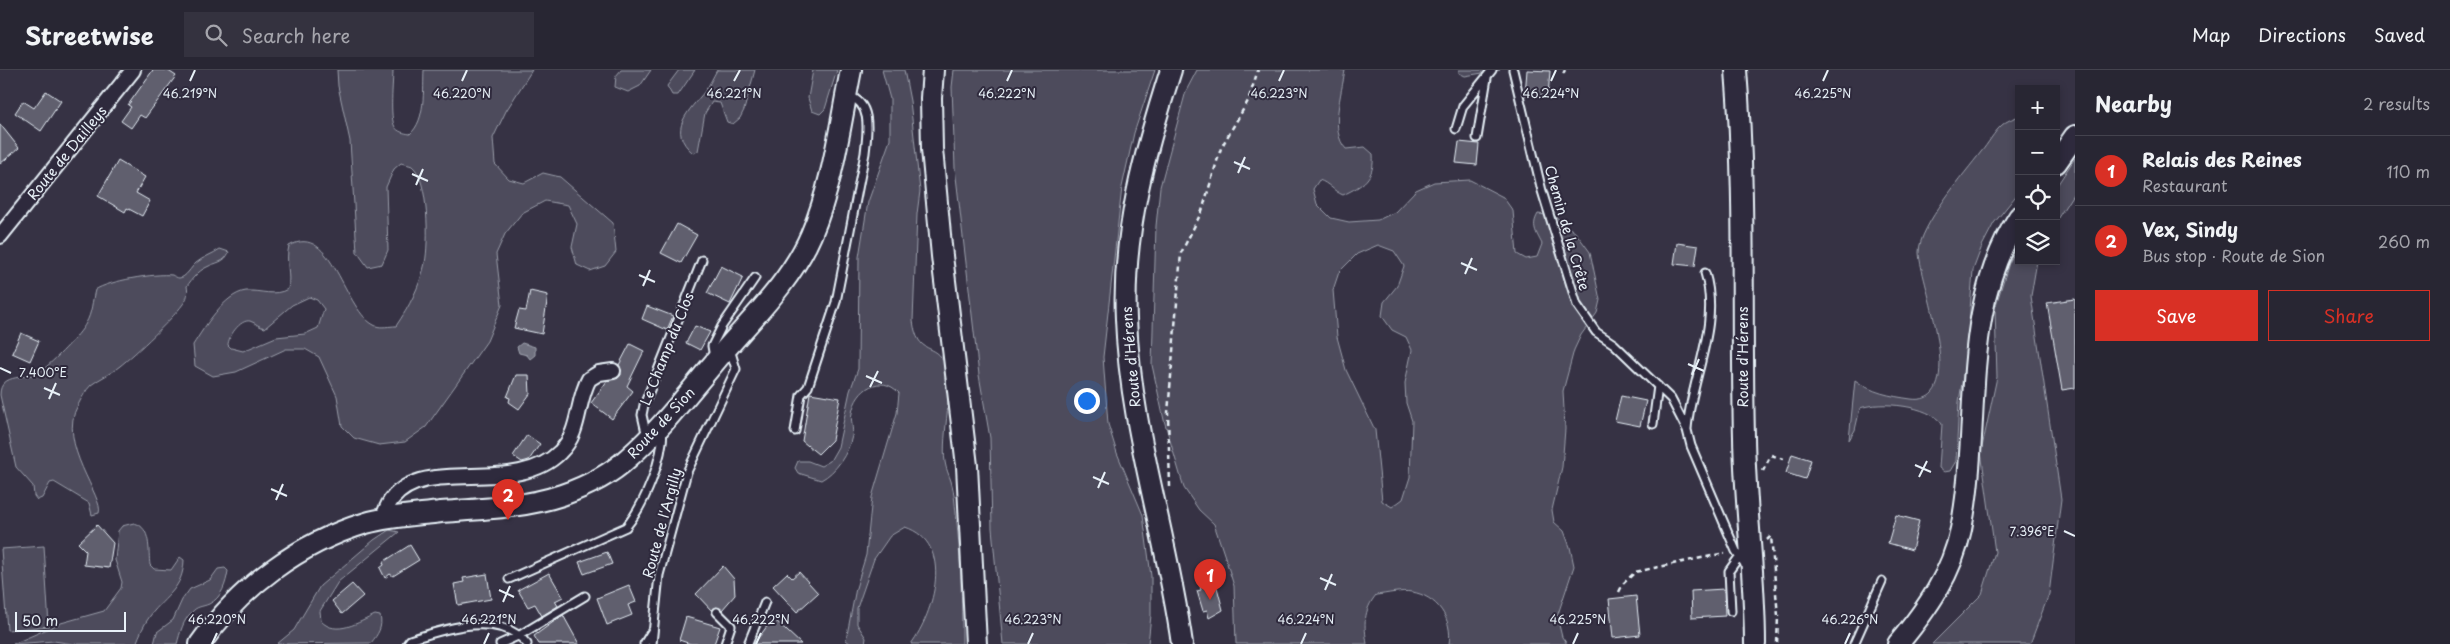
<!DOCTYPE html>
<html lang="en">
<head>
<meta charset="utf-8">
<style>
	:root { --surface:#282633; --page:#34323f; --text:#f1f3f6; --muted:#a5a5ac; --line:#44434e; --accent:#d93025 }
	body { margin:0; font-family:"Playpen Sans",sans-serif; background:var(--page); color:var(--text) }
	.controls { position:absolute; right:15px; top:15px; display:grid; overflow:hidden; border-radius:0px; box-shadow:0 2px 8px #0003 }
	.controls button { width:45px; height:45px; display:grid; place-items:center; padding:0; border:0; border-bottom:1px solid var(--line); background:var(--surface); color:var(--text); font:25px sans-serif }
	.scale { position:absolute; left:15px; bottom:12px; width:111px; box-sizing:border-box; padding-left:5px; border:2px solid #e8f1f8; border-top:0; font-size:14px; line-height:18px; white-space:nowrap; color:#e8f1f8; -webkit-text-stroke:4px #2f2a3d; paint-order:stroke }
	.you { position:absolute; left:1086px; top:330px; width:18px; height:18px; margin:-12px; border:4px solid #fff; border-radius:50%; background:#1a73e8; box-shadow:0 0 0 8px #1a73e833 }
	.badge { display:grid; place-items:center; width:32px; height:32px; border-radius:50%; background:var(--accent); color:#fff; font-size:16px; font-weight:700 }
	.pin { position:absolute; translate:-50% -41px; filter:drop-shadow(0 1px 2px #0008) }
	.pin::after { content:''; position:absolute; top:26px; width:18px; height:15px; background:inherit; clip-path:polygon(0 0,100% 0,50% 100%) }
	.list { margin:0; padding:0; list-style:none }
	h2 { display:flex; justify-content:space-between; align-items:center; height:65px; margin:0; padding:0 20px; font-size:21px }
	h2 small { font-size:16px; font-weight:400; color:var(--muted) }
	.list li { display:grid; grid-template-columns:32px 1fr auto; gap:15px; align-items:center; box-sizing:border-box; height:70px; padding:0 20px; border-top:1px solid var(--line) }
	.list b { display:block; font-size:19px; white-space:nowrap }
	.list p { margin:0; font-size:16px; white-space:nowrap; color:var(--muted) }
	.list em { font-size:16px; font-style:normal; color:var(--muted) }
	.actions { display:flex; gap:10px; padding:15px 20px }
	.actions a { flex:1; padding:11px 0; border:1px solid var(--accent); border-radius:0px; text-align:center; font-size:18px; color:var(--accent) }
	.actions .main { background:var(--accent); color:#fff }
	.icon { flex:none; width:28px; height:28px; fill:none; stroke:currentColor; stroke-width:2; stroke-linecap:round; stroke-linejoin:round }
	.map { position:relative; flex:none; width:2075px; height:574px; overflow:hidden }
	header { display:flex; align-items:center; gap:30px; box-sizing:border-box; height:70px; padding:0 25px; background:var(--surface); border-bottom:1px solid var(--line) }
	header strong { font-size:24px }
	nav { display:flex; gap:28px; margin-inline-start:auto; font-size:18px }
	.search { width:350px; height:45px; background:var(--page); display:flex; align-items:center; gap:12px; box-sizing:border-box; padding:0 18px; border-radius:0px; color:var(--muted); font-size:19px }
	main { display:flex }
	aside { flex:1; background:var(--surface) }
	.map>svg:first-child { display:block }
</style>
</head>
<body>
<header>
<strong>Streetwise</strong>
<div class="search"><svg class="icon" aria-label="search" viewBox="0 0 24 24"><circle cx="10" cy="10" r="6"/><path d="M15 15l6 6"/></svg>Search here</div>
<nav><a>Map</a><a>Directions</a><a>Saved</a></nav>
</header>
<main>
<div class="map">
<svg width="2075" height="574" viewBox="0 0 2075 574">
	<rect width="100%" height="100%" fill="#363244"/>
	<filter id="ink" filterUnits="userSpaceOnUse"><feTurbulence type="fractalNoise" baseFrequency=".02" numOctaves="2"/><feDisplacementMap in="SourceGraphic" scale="10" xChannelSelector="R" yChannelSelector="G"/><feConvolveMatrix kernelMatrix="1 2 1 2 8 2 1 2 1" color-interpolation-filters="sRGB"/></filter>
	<g filter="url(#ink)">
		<!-- green -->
		<path fill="#4d4b5c" stroke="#9a9eaa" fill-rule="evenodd" d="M337 0H393C393 13 389 47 395 57 398 62 404 63 410 64 426 50 423 20 424 0H532L506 41 493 68 495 94 509 109 524 113 543 103 560 107 613 153 616 182 605 196 590 201 577 195 572 177 577 154 568 135 545 131 522 143 505 164 496 184 502 235 487 271 426 357 405 372 379 375 354 368 342 356 337 326 319 287 305 279H286L236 302 213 306 195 296 193 275C204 258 224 224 246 221 261 220 274 227 288 219 291 204 285 191 289 176 333 151 343 242 376 256 381 258 390 256 396 256 409 237 420 216 425 193 429 174 429 109 412 96 410 95 404 94 401 93L394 99 386 117 388 180 382 194 368 197 357 182 350 71 338 16ZM309 227 317 230 324 239 318 258 305 264 276 267 243 281 231 278 228 275C228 267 240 249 250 251 256 253 259 257 265 258L292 235Z
			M621 0H651L640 16 628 22 615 17 616 6Z
			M679 0H695L678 25H672L667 16Z
			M717 0H755L744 40 740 48 733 54 727 52 720 33 712 32 705 43 698 81 693 83C666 60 689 41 705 21 710 14 713 7 717 0Z
			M813 0H837L825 39 820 44 812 41 808 28Z
			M882 0H904L910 31 920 121 917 144 913 251C918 288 936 271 945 294 955 318 941 365 945 392 946 399 949 405 951 411 954 421 955 433 956 444 961 488 962 531 962 574H911C934 543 955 473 905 457L890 466 874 489 857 538V554L866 568 865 574H851L846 570 856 518 866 485 872 427 897 343 899 323C881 303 856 319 852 343 850 350 854 359 852 366 848 384 836 402 821 410L798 403 795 398 798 391H808L821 396 830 391 838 377 850 321 858 299 859 187 868 132 890 70V29Z
			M954 0H1155L1134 63 1122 117 1103 287 1108 354 1117 383 1143 445 1151 506V545L1148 574H1003L992 458 990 368 979 305 955 98 952 17Z
			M1197 0H1345C1342 23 1329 61 1346 79L1365 77 1373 84C1375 109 1363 115 1343 125 1333 121 1329 113 1319 110L1313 119 1317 134 1331 148 1349 152 1378 150 1395 142 1416 120 1434 112 1470 110 1503 127 1513 141 1517 184 1526 189 1537 187 1542 174C1536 162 1531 156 1538 144L1555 146 1576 163 1590 182 1600 230 1597 243 1581 265 1574 280 1563 321 1565 359 1562 397 1552 440 1554 452 1564 461 1570 477 1574 496 1557 547 1562 567 1567 574H1449C1453 549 1437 526 1412 522 1401 520 1387 524 1376 525 1363 541 1364 555 1367 574H1236L1234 516 1226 490 1214 454 1199 440 1184 418 1164 350 1152 295 1156 156 1160 117 1186 21ZM1378 175 1394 181 1404 196 1397 216 1384 232 1382 246 1392 260 1406 267 1412 280 1405 313 1406 333 1412 351 1410 407 1403 429 1392 437 1382 431 1375 360 1346 300 1337 267 1333 220 1339 202 1357 184Z
			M1459 0H1500L1465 6 1459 3Z
			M2019 46V122L1994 153 1982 176 1973 200 1967 280 1959 332 1956 391 1950 401 1944 402 1939 398 1942 354C1929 335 1881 331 1860 338L1855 360 1849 370 1855 310C1872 323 1890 326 1911 329 1971 337 1919 207 1919 182 1919 156 1965 103 1981 82 1988 74 1994 62 2002 55 2006 51 2014 48 2019 46Z
			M2075 88V121L2056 151V117Z
			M2019 174V191H2037L2031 226 2061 429 2049 524 2030 574H1932L1982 524 1995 482 1981 382 1997 307 1995 238 2009 193Z
			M220 179 229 182C225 193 216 192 207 197 198 201 192 209 187 216 188 222 188 226 185 231 177 245 134 285 120 296 111 304 100 308 91 315 86 320 81 329 78 335 56 373 105 428 99 443L92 445 89 433 54 412 50 413 42 428 37 430 34 426 33 416 16 397 0 325C0 301 28 311 41 301 53 292 80 265 86 253 92 243 92 231 95 220 108 211 155 203 172 205 174 206 177 208 179 208 186 208 191 197 196 193 203 187 213 184 220 179Z
			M134 453C152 457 148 482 150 495L154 499 171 500 180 487 184 490C183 519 166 525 150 546 144 554 140 564 136 574H73L54 571 13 574 61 553 104 541 121 518 122 512 115 490 118 461 122 456Z
			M389 460 399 462 338 512 320 541 321 551C336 567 359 552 375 545L380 546C383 557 378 564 371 573L277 574 294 560 320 516 374 470Z
			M44 476 49 556 7 560 1 479Z
			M225 498 228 501C226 513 222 528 209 534 202 537 197 536 192 542 183 550 180 563 177 574H154L157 562 173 550 182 530 190 519 210 510 218 499Z"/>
		<!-- water -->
		<path fill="#70717f" stroke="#a0a4af" d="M522 273 535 277V285L530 289 527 285 519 283 517 277Z"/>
		<!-- building -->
		<path fill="#605e6e" stroke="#e8f1f8" d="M153 0H167L176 6 145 48 140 45 131 58 121 51 131 37 128 35Z
			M1527 0 1550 1 1548 26 1525 25Z
			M46 21 61 31 41 61 15 43 23 31 34 38Z
			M0 54 19 78 0 94Z
			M1459 72 1479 74 1477 95 1456 93Z
			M118 91 145 107 136 123 150 131 142 146 127 138 125 142 98 126Z
			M677 154 697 165 681 193 661 183Z
			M1677 173 1698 176 1695 196 1674 194Z
			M721 196 743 207 730 234 707 223Z
			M530 221 548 225 542 264 514 258 519 240 526 241Z
			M2075 229V318L2062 320 2047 233Z
			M647 236 673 246 667 260 642 249Z
			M695 256 710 262 700 280 686 273Z
			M21 263 39 271 30 291 12 283Z
			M630 274 644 281 627 316 633 321 612 349 591 333 607 311 618 308 621 305 619 295Z
			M516 305H529L530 324 519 339 509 332 510 328 507 327Z
			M810 323 840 328 832 370 818 384 802 371Z
			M1621 326 1646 331 1640 356 1615 351Z
			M527 365 540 374 529 390 522 392 513 386Z
			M1792 384 1811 390 1805 409 1786 403Z
			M1896 445 1919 451 1912 480 1888 473Z
			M97 455 113 473 109 498 84 495 86 481 78 473Z
			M410 475 419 490 393 506 390 504 385 508 380 498 384 495 383 492Z
			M607 482 612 494 584 504 579 492Z
			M723 496 734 509 735 525 722 540 716 537 712 541 696 524Z
			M799 502 818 523 797 542 773 516 787 503 792 508Z
			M549 503 563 527 555 531 558 536 542 546 535 534 528 537 518 520Z
			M487 504 491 529 458 535 454 514 464 512 463 508Z
			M1214 506 1223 540 1209 548 1207 540 1203 541 1197 521 1201 520 1198 507Z
			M352 514 363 526 342 544 332 531Z
			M629 515 636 532 628 535 632 545 607 555 597 528Z
			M1724 519 1725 546 1692 548 1691 521Z
			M1636 526 1640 565 1613 568 1609 529Z
			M563 545 579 574H539L534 566Z
			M686 547 720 557 714 574H691L679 570Z
			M773 548 801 574H754Z"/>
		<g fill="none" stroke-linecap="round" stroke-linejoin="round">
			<defs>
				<path id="lane" d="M1513 0 1542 121 1577 235 1596 262 1614 274 1671 329 1687 360 1691 376 1736 481 1746 496
					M1456 59 1463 36 1492 0
					M1477 68 1487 8
					M714 287 712 276 722 256 755 208
					M1653 354 1658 316
					M1687 359C1691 308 1721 255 1705 203
					M795 361 801 325 808 317 836 232 865 83C867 63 873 34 849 26
					M647 367 642 345 644 335 702 190
					M509 509 626 457C645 434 663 389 663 359
					M1731 541 1729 501 1739 487
					M717 542 731 556 725 574
					M407 574 410 570C444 559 500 540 527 574
					M500 574 520 565 585 526
					M644 574 652 561
					M652 574 659 505 687 402 736 299 730 279
					M748 574 765 532
					M1854 574 1882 511"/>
				<path id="street" d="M0 166 133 0
					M382 450C385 443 387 435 392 429 426 385 516 427 560 382 581 362 576 332 589 309L599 303 613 301"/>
				<path id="secondary" d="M933 0 931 28 932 79 942 186 967 396 976 574
					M1171 0C1145 81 1122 163 1126 249 1130 359 1167 465 1182 574
					M1736 0C1746 122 1741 244 1744 367 1745 436 1755 505 1755 574
					M2056 93 2075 66
					M200 574C240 517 299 473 366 453 390 446 416 445 441 442 481 439 523 438 562 425 585 417 610 405 628 388 660 360 686 326 714 293 747 253 790 214 811 165 833 114 840 55 851 0
					M1898 574C1927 539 1952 504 1961 459 1982 355 1958 240 2019 147"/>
			</defs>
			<!-- lane casing -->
			<use href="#lane" stroke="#e8f1f8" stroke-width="11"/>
			<!-- street casing -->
			<use href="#street" stroke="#e8f1f8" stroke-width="18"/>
			<!-- secondary casing -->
			<use href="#secondary" stroke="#e8f1f8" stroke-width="24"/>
			<!-- path -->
			<path stroke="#e8f1f8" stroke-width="2.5" stroke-dasharray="5 4" stroke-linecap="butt" d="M1563 4 1565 0
				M1763 401 1771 385 1783 389
				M1170 417 1168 343 1181 183 1202 141 1221 78 1248 31 1258 0
				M1767 470 1771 466 1778 546 1777 574
				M1619 522 1623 514 1635 502 1725 483"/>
			<!-- lane -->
			<use href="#lane" stroke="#2f2a3d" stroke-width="7"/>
			<!-- street -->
			<use href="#street" stroke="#2f2a3d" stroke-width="14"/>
			<!-- secondary -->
			<use href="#secondary" stroke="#2f2a3d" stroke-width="20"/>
		</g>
	</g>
	<!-- ticks -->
	<path fill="none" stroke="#e8f1f8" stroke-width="2" d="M190 11 195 0M462 11 467 0M734 11 740 0M1007 11 1012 0M1279 11 1284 0M1551 11 1556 0M1823 11 1828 0M1234 92 1250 99M1238 103 1245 87M412 104 428 111M416 115 423 99M1461 193 1477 200M1465 204 1472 188M639 205 655 212M643 216 650 200M1688 294 1704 301M0 298 11 303M1692 305 1699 289M866 306 882 313M870 317 878 301M44 318 60 325M49 329 56 313M1915 395 1931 402M1093 407 1109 414M1919 407 1927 391M1098 418 1105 402M271 419 287 426M276 430 283 414M2064 461 2075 466M1320 508 1336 515M499 520 514 527M1325 520 1332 504M503 532 510 516M212 574 217 563M484 574 489 563M756 574 761 563M1028 574 1033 563M1301 574 1306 563M1573 574 1578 563M1845 574 1850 563"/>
	<g text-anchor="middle" stroke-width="4" stroke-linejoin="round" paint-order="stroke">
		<!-- street labels -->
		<g font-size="14" fill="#e8f1f8" stroke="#2f2a3d">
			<text transform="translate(67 83) rotate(-51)" y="5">Route de Dailleys</text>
			<text transform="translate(1567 158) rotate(74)" y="5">Chemin de la Crête</text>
			<text transform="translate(667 279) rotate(-68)" y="5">Le Champ du Clos</text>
			<text transform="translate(1131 287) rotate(-95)" y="5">Route d'Hérens</text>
			<text transform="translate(1743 287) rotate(-90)" y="5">Route d'Hérens</text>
			<text transform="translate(661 353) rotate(-47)" y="5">Route de Sion</text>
			<text transform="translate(662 453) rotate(-75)" y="5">Route de l'Argilly</text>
		</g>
	</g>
	<g font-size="12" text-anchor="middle" fill="#e8f1f8" stroke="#2f2a3d" stroke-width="4" stroke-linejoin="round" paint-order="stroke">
		<text x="190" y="28">46.219°N</text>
		<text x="462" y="28">46.220°N</text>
		<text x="734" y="28">46.221°N</text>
		<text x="1007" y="28">46.222°N</text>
		<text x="1279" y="28">46.223°N</text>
		<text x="1551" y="28">46.224°N</text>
		<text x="1823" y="28">46.225°N</text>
		<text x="43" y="307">7.400°E</text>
		<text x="2032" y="466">7.396°E</text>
		<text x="217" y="554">46.220°N</text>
		<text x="489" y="554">46.221°N</text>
		<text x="761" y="554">46.222°N</text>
		<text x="1033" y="554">46.223°N</text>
		<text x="1306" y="554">46.224°N</text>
		<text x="1578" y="554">46.225°N</text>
		<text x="1850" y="554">46.226°N</text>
	</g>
</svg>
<div class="controls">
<button>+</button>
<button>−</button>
<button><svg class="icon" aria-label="locate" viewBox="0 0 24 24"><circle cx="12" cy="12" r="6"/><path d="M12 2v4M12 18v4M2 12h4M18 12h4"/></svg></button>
<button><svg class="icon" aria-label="layers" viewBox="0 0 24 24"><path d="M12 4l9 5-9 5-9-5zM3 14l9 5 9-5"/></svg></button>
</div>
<div class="scale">50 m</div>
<div class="you"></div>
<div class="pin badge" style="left:1210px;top:530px">1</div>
<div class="pin badge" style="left:508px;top:450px">2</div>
</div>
<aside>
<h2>Nearby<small>2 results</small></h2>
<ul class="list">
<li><span class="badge">1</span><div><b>Relais des Reines</b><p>Restaurant</p></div><em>110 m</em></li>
<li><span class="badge">2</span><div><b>Vex, Sindy</b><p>Bus stop · Route de Sion</p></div><em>260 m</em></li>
</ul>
<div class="actions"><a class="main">Save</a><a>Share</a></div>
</aside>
</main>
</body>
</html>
